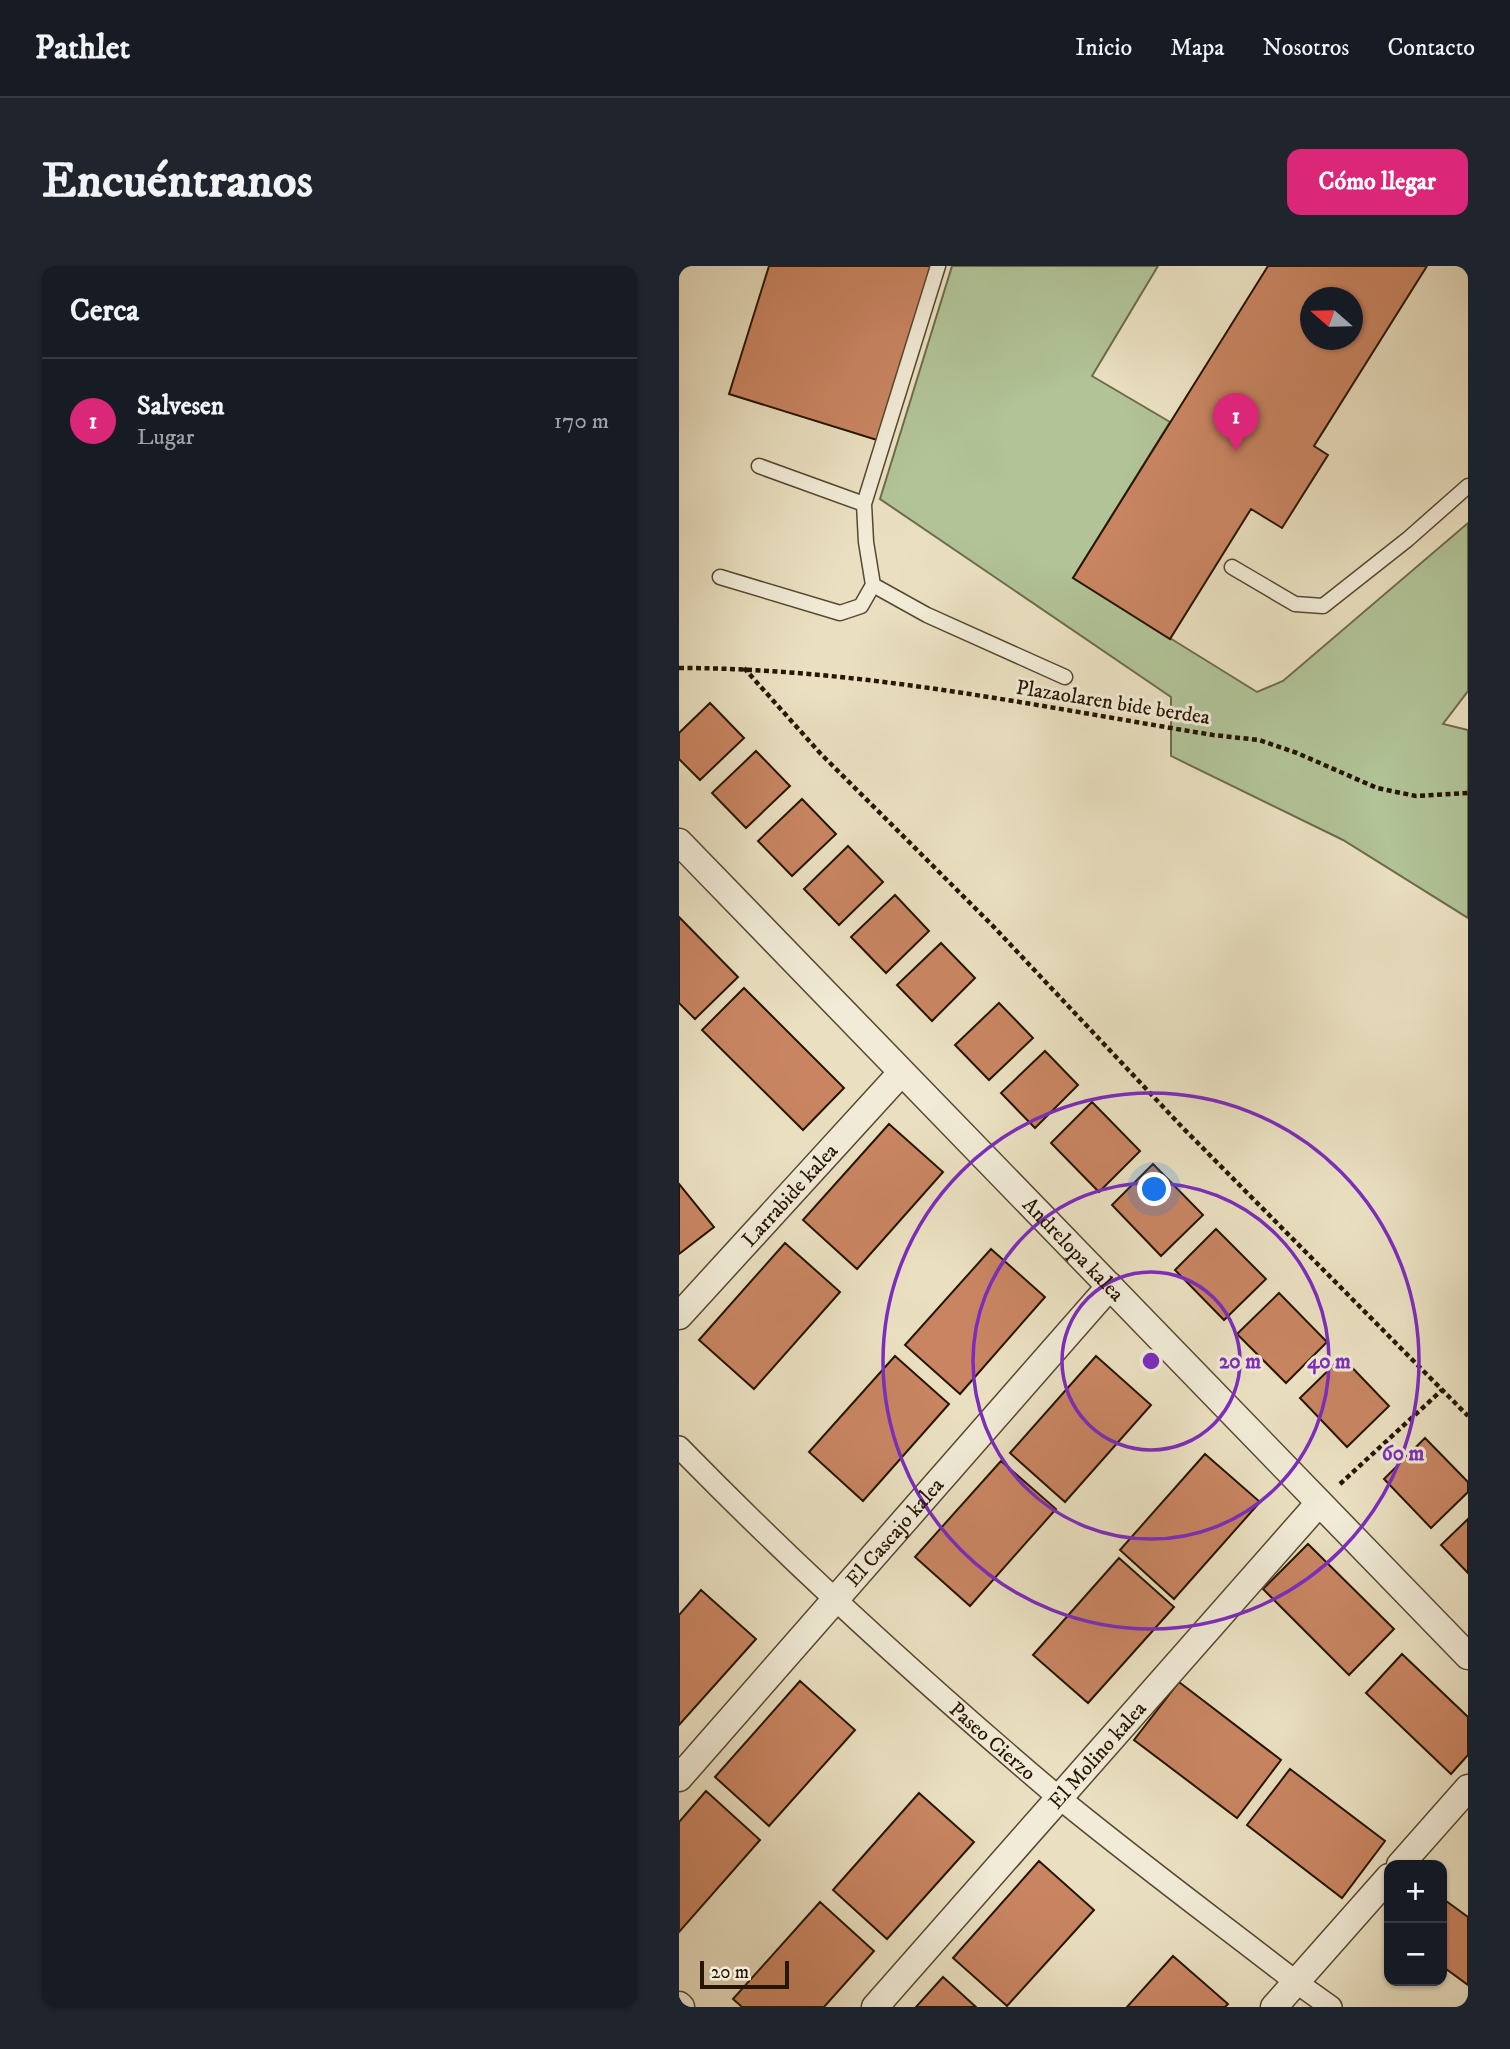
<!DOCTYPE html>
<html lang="es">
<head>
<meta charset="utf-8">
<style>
	:root { --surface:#171b24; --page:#20242c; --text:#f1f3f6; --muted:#9ea1a6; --line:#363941; --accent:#db2777 }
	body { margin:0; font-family:"IM FELL DW Pica",serif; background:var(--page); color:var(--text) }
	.controls { position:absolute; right:21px; bottom:21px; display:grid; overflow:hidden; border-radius:14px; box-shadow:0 2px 5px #0004 }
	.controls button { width:63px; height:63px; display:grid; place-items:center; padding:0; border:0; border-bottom:2px solid var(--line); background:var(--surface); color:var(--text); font:35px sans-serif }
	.compass { position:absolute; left:621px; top:21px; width:63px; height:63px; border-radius:50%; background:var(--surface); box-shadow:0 2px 5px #0004; rotate:290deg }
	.scale { position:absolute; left:21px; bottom:18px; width:89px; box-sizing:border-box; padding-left:7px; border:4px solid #261500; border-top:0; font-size:19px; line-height:24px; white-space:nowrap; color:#261500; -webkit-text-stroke:5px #f1ebd7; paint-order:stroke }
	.you { position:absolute; left:476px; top:924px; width:24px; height:24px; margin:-18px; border:5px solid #fff; border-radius:50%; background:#1a73e8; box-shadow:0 0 0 10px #1a73e833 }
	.badge { display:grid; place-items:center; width:46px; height:46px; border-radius:50%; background:var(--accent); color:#fff; font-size:23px; font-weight:700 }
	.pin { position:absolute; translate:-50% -58px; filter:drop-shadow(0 2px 4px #0008) }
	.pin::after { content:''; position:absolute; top:37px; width:24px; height:21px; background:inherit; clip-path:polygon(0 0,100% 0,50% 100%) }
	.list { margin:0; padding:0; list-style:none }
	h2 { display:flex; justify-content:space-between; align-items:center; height:91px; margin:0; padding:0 28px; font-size:30px }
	h2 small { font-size:23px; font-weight:400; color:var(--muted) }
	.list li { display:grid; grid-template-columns:46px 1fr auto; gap:21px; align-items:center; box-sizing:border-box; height:126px; padding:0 28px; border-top:2px solid var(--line) }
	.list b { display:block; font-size:26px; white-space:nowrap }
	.list p { margin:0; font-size:23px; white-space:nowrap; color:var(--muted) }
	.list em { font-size:23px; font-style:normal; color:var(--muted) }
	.map { position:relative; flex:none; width:789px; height:1741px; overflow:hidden; border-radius:14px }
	header { display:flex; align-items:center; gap:42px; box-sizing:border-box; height:98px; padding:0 35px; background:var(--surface); border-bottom:2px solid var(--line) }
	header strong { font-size:33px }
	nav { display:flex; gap:38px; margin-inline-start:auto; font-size:24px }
	.intro { display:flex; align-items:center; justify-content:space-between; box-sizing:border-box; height:168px; padding:0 42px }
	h1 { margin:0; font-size:49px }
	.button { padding:18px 32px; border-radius:14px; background:var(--accent); color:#fff; font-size:24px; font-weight:700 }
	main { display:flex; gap:42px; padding:0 42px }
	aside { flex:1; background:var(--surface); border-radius:14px; box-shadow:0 2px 5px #0004 }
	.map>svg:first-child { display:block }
</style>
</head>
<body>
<header>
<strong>Pathlet</strong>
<nav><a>Inicio</a><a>Mapa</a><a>Nosotros</a><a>Contacto</a></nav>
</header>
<div class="intro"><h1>Encuéntranos</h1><a class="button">Cómo llegar</a></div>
<main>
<aside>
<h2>Cerca<small></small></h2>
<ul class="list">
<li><span class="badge">1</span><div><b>Salvesen</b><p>Lugar</p></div><em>170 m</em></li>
</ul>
</aside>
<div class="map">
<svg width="789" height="1741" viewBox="0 0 789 1741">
	<rect width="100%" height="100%" fill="#eae0c1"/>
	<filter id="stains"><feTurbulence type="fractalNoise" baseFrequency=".00286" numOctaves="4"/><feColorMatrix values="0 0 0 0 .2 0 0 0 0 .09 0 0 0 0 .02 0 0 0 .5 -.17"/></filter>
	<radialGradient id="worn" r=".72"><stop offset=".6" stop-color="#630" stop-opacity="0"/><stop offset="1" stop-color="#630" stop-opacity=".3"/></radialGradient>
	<!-- green -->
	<path fill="#b1c397" stroke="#6c6c4c" stroke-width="2" d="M273 0H479L413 110 491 156 394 312 578 426 604 415 789 257V425L764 458 789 464V652L664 574 492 490V431L201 233Z"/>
	<!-- building -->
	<path fill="#c98562" stroke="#261500" stroke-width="2" fill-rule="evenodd" d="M90 0H252L198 174 50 128Z
		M589 0H748L635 180 649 189 603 262 572 243 491 373 394 312ZM632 32H674V74H632Z
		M31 437 65 472 21 514 0 493V467Z
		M77 485 111 520 67 562 33 527Z
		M123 533 157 568 113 610 79 575Z
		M169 580 204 616 160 659 125 623Z
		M216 629 250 665 207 707 172 671Z
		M0 651 59 711 16 753 0 737Z
		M262 677 296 712 253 755 218 719Z
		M65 722 165 822 124 864 23 764Z
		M320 737 354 772 310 814 276 779Z
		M366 785 399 819 356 862 322 827Z
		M413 836 461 885 420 926 372 877Z
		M210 858 264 906 178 1003 124 954Z
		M474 898 524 949 482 990 433 939Z
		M0 918 35 961 0 988Z
		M537 963 587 1013 545 1054 496 1004Z
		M106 977 161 1026 75 1123 20 1074Z
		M312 983 366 1031 281 1128 226 1079Z
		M600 1027 648 1076 607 1117 558 1068Z
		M216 1090 270 1138 184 1235 130 1186Z
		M417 1090 472 1139 386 1236 331 1187Z
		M663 1091 710 1140 668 1181 621 1132Z
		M746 1172 789 1216V1226L752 1262 705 1213Z
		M526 1188 581 1236 495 1333 441 1284Z
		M322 1195 377 1243 291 1340 236 1291Z
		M789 1253V1307L762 1279Z
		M629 1278 715 1363 670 1409 584 1323Z
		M440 1292 495 1341 409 1437 354 1389Z
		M22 1324 77 1373 0 1459V1349Z
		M723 1388 789 1451V1489L772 1508 687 1427Z
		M121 1415 176 1464 90 1560 36 1511Z
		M500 1416 602 1494 558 1552 455 1474Z
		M611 1503 706 1575 663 1632 568 1559Z
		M27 1525 81 1574 0 1666V1556Z
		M240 1527 295 1576 208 1673 154 1624Z
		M360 1595 415 1644 328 1740 274 1692Z
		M763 1632 789 1651V1719L763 1700Z
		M141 1636 195 1685 145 1741H63L54 1733Z
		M494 1690 549 1738 546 1741H448Z
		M264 1711 297 1741H237Z"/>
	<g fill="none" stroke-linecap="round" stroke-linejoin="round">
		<defs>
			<path id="service" d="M80 200 185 238
				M553 301 616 338 644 340 729 273 789 220
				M41 311 161 347 182 340 194 319 187 276 185 238 259 0
				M194 319 248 349 386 411"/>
			<g id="pedestrian">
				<path id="s1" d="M0 1181C120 1304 247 1419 378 1530 456 1594 537 1654 617 1716L652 1741"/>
			</g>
			<g id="minor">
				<path id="s2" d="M0 576 789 1390"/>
				<path id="s3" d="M0 1050 222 807"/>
				<path id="s4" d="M0 1512 431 1020"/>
				<path d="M721 1599 789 1522"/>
				<path d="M0 1739 2 1741"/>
				<path id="s5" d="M196 1741 640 1237"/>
				<path d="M595 1741 710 1611"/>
			</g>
		</defs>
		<!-- service casing -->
		<use href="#service" stroke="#574830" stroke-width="17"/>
		<!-- pedestrian casing -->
		<use href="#pedestrian" stroke="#574830" stroke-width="24"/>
		<!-- minor casing -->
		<use href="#minor" stroke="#574830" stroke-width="29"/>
		<!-- path -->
		<path stroke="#261500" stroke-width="4.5" stroke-dasharray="5 3.5" stroke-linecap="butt" d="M0 402C180 402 357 440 534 469L580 474 618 487 698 522 737 530 789 527
			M65 402 141 487 313 659 503 861 789 1150
			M661 1218 763 1124"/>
		<!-- service -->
		<use href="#service" stroke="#f1ebd7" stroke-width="14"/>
		<!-- pedestrian -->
		<use href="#pedestrian" stroke="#f1ebd7" stroke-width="21"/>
		<!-- minor -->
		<use href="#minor" stroke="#f1ebd7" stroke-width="26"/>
	</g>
	<!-- distance rings -->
	<g fill="none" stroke="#7b2cbf" stroke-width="3.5">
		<circle cx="472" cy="1095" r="89"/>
		<circle cx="472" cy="1095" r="178"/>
		<circle cx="472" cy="1095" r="268"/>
	</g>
	<g text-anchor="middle" stroke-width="6" stroke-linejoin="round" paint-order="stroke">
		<!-- street labels -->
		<g font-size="21" fill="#261500" stroke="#f1ebd7">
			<text transform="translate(434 436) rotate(9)" y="7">Plazaolaren bide berdea</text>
			<text dy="7" stroke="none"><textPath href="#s3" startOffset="164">Larrabide kalea</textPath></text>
			<text dy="7" stroke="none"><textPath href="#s2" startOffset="567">Andrelopa kalea</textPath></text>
			<text dy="7" stroke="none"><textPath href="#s4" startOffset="327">El Cascajo kalea</textPath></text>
			<text dy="7" stroke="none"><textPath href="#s1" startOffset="430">Paseo Cierzo</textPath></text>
			<text dy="7" stroke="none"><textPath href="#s5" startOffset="336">El Molino kalea</textPath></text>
		</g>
	</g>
	<circle cx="472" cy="1095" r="10" fill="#7b2cbf" stroke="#f1ebd7" stroke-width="3.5"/>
	<g font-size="21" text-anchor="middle" font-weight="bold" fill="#7b2cbf" stroke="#f1ebd7" stroke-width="6" stroke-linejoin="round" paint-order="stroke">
		<text x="561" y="1102">20 m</text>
		<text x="650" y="1102">40 m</text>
		<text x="724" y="1194">60 m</text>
	</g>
	<rect width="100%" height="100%" filter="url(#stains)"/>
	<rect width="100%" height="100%" fill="url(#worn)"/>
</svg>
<div class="controls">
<button>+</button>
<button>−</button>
</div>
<svg class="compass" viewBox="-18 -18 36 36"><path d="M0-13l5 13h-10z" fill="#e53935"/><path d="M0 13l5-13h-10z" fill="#9ea1a6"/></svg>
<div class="scale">20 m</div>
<div class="you"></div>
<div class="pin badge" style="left:557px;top:185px">1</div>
</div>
</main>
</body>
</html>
